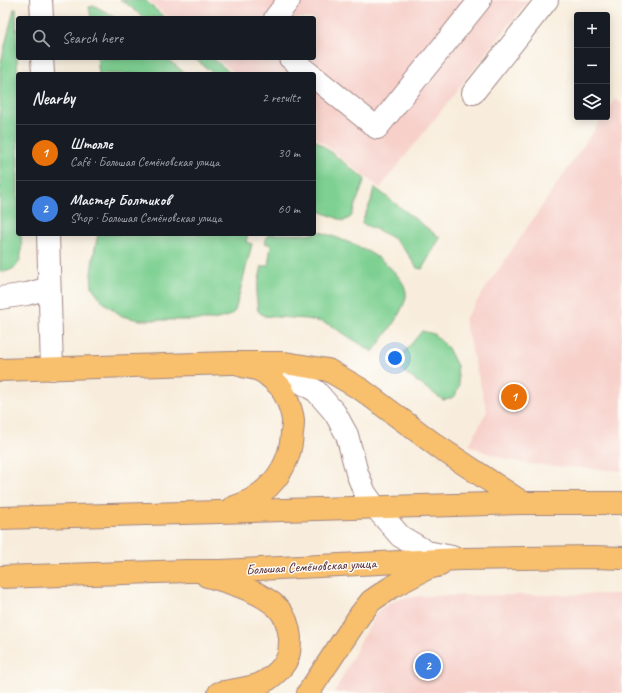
<!DOCTYPE html>
<html lang="en">
<head>
<meta charset="utf-8">
<style>
	:root { --surface:#171b24; --page:#242831; --text:#f1f3f6; --muted:#9ea1a6; --line:#363941; --accent:#0f766e }
	body { margin:0; font-family:Caveat,sans-serif; background:var(--page); color:var(--text) }
	.controls { position:absolute; right:12px; top:12px; display:grid; overflow:hidden; border-radius:4px; box-shadow:0 2px 10px #0003 }
	.controls button { width:36px; height:36px; display:grid; place-items:center; padding:0; border:0; border-bottom:1px solid var(--line); background:var(--surface); color:var(--text); font:20px sans-serif }
	.you { position:absolute; left:395px; top:358px; width:14px; height:14px; margin:-10px; border:3px solid #fff; border-radius:50%; background:#1a73e8; box-shadow:0 0 0 6px #1a73e833 }
	.badge { display:grid; place-items:center; width:26px; height:26px; border-radius:50%; background:var(--accent); color:#fff; font-size:13px; font-weight:700 }
	.pin { position:absolute; translate:-50% -50%; border:2px solid #fff; box-shadow:0 1px 4px #0006 }
	.list { margin:0; padding:0; list-style:none }
	h2 { display:flex; justify-content:space-between; align-items:center; height:52px; margin:0; padding:0 16px; font-size:17px }
	h2 small { font-size:13px; font-weight:400; color:var(--muted) }
	.list li { display:grid; grid-template-columns:26px 1fr auto; gap:12px; align-items:center; box-sizing:border-box; height:56px; padding:0 16px; border-top:1px solid var(--line) }
	.list b { display:block; font-size:15px; white-space:nowrap }
	.list p { margin:0; font-size:13px; white-space:nowrap; color:var(--muted) }
	.list em { font-size:13px; font-style:normal; color:var(--muted) }
	.icon { flex:none; width:22px; height:22px; fill:none; stroke:currentColor; stroke-width:2; stroke-linecap:round; stroke-linejoin:round }
	.map { position:relative; flex:none; width:622px; height:693px; overflow:hidden }
	.search { position:absolute; background:var(--surface); box-shadow:0 2px 10px #0003; left:16px; top:16px; width:300px; height:44px; display:flex; align-items:center; gap:10px; box-sizing:border-box; padding:0 14px; border-radius:4px; color:var(--muted); font-size:15px }
	.panel { position:absolute; background:var(--surface); box-shadow:0 2px 10px #0003; left:16px; top:72px; width:300px; height:164px; border-radius:4px }
	.map>svg:first-child { display:block }
</style>
</head>
<body>
<div class="map">
<svg width="622" height="693" viewBox="0 0 622 693">
	<rect width="100%" height="100%" fill="#fdfcf7"/>
	<filter id="ink" filterUnits="userSpaceOnUse"><feTurbulence type="fractalNoise" baseFrequency=".025" numOctaves="2"/><feDisplacementMap in="SourceGraphic" scale="8" xChannelSelector="R" yChannelSelector="G"/><feConvolveMatrix kernelMatrix="1 2 1 2 8 2 1 2 1" color-interpolation-filters="sRGB"/></filter>
	<filter id="wash" filterUnits="userSpaceOnUse"><feTurbulence type="fractalNoise" baseFrequency=".012" numOctaves="4" result="noise"/><feDisplacementMap in="SourceGraphic" scale="16" xChannelSelector="R" yChannelSelector="G"/><feGaussianBlur stdDeviation="0.9" result="paint"/><feColorMatrix in="noise" values="0 0 0 0 0 0 0 0 0 0 0 0 0 0 0 0 0 1.4 0 .05"/><feComposite in="paint" operator="in"/></filter>
	<g filter="url(#wash)">
		<rect width="100%" height="100%" fill="#f8eddc"/>
		<!-- built -->
		<path fill="#f7d0ca" d="M148 0H529L380 188 314 136V74H236L216 58H314V18H169Z
			M615 99 622 104V471L529 464 507 459 484 452 469 445 487 411 464 320 603 117H607V111Z
			M622 594V693H334L375 614 380 609 397 599 422 596Z"/>
		<!-- green -->
		<path fill="#7ed092" stroke="#64785e" d="M120 0H145L165 18H144L127 4Z
			M95 6 116 18H91L89 7Z
			M14 9H16L18 85V234H21C22 253 24 271 0 272V66Z
			M97 58H166L186 74H99Z
			M194 58H212L232 74H214Z
			M314 139 365 179 351 217 344 221 314 209Z
			M374 187 440 238 422 269 417 268 408 254 394 239 380 231 363 224 362 222 371 201Z
			M314 230C344 240 376 250 397 275 402 281 407 288 406 297 403 313 383 338 373 352L330 325 322 322 306 319 264 316 258 311 256 294 262 266H268L271 245 265 243 268 234H314Z
			M98 234H248L246 242 252 244 235 311 229 316 213 320H139L122 316 103 302 92 287 91 274 93 258Z
			M422 331 434 334 448 348 457 366 459 386 455 396 449 399 443 400 405 373 399 366 403 354Z"/>
	</g>
	<g filter="url(#ink)">
		<g fill="none" stroke-linecap="round" stroke-linejoin="round">
			<defs>
				<path id="minor" d="M41 0 42 18
					M275 18 289 0
					M42 58 43 74
					M290 58 310 74
					M314 77 377 128 480 0
					M473 93 547 0
					M48 234 52 369
					M0 298 27 294 49 288
					M259 368 281 371 316 391 335 413 347 435 357 473 365 493 375 507 400 536 427 552 452 557"/>
				<path id="major" d="M0 370 230 363H285L328 370 362 390 437 446 523 503
					M232 508C267 497 291 469 292 432 293 428 293 424 293 420 292 412 289 404 286 397 284 394 283 391 282 389 279 385 266 373 261 371 256 368 249 368 243 366
					M219 512 523 503H622
					M188 571H221L460 559 594 557 622 558
					M207 576C229 582 263 592 279 609 286 617 289 628 290 638 290 644 290 653 287 659 282 670 267 682 255 686 243 689 230 691 219 693
					M308 693 360 615 371 601 390 588 428 568 440 565"/>
			</defs>
			<!-- minor casing -->
			<use href="#minor" stroke="#a18684" stroke-width="24"/>
			<!-- major casing -->
			<use href="#major" stroke="#a18684" stroke-width="24"/>
			<!-- minor -->
			<use href="#minor" stroke="#fff" stroke-width="22"/>
			<!-- major -->
			<use href="#major" stroke="#f8bf6c" stroke-width="22"/>
			<defs>
				<path id="major-bridge" d="M0 518 219 512
					M0 577 188 571"/>
			</defs>
			<!-- major-bridge casing -->
			<use href="#major-bridge" stroke="#a18684" stroke-width="24" stroke-linecap="butt"/>
			<!-- major-bridge -->
			<use href="#major-bridge" stroke="#f8bf6c" stroke-width="22"/>
		</g>
	</g>
	<g text-anchor="middle" stroke-width="3" stroke-linejoin="round" paint-order="stroke">
		<!-- street labels -->
		<g font-size="14" fill="#4a1f2b" stroke="#fdfcf7">
			<text transform="translate(311 566) rotate(-3)" y="5">Большая Семёновская улица</text>
		</g>
	</g>
</svg>
<div class="controls">
<button>+</button>
<button>−</button>
<button><svg class="icon" aria-label="layers" viewBox="0 0 24 24"><path d="M12 4l9 5-9 5-9-5zM3 14l9 5 9-5"/></svg></button>
</div>
<div class="you"></div>
<div class="pin badge" style="left:514px;top:397px;background:#e8710a">1</div>
<div class="pin badge" style="left:428px;top:666px;background:#3f7fe0">2</div>
<div class="search"><svg class="icon" aria-label="search" viewBox="0 0 24 24"><circle cx="10" cy="10" r="6"/><path d="M15 15l6 6"/></svg>Search here</div>
<section class="panel">
<h2>Nearby<small>2 results</small></h2>
<ul class="list">
<li><span class="badge" style="background:#e8710a">1</span><div><b>Штолле</b><p>Café · Большая Семёновская улица</p></div><em>30 m</em></li>
<li><span class="badge" style="background:#3f7fe0">2</span><div><b>Мастер Болтиков</b><p>Shop · Большая Семёновская улица</p></div><em>60 m</em></li>
</ul>
</section>
</div>
</body>
</html>
